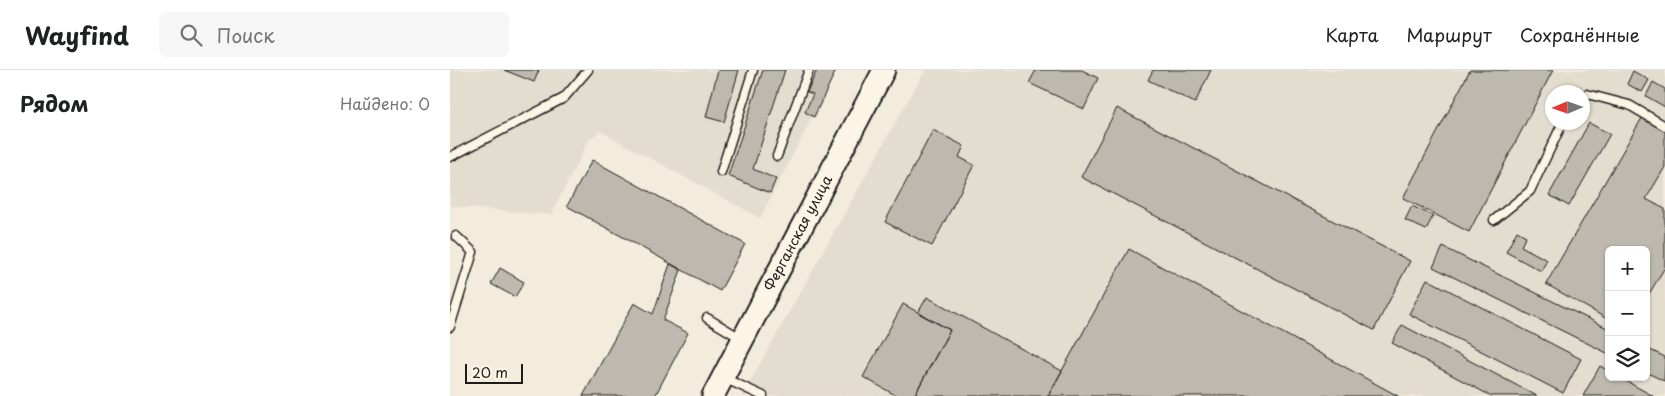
<!DOCTYPE html>
<html lang="ru">
<head>
<meta charset="utf-8">
<style>
	:root { --surface:#fff; --page:#f6f6f6; --text:#202124; --muted:#757577; --line:#e0e0e0 }
	body { margin:0; font-family:"Playpen Sans",sans-serif; background:var(--page); color:var(--text) }
	.controls { position:absolute; right:15px; bottom:15px; display:grid; overflow:hidden; border-radius:8px; box-shadow:0 1px 4px #0004 }
	.controls button { width:45px; height:45px; display:grid; place-items:center; padding:0; border:0; border-bottom:1px solid var(--line); background:var(--surface); color:var(--text); font:25px sans-serif }
	.compass { position:absolute; left:1095px; top:15px; width:45px; height:45px; border-radius:50%; background:var(--surface); box-shadow:0 1px 4px #0004; rotate:268deg }
	.scale { position:absolute; left:15px; bottom:12px; width:58px; box-sizing:border-box; padding-left:5px; border:2px solid #1c1c1c; border-top:0; font-size:14px; line-height:18px; white-space:nowrap; color:#1c1c1c; -webkit-text-stroke:4px #fcf5e5; paint-order:stroke }
	.list { margin:0; padding:0; list-style:none }
	h2 { display:flex; justify-content:space-between; align-items:center; height:65px; margin:0; padding:0 20px; font-size:21px }
	h2 small { font-size:16px; font-weight:400; color:var(--muted) }
	.icon { flex:none; width:28px; height:28px; fill:none; stroke:currentColor; stroke-width:2; stroke-linecap:round; stroke-linejoin:round }
	.map { position:relative; flex:none; width:1215px; height:326px; overflow:hidden }
	header { display:flex; align-items:center; gap:30px; box-sizing:border-box; height:70px; padding:0 25px; background:var(--surface); border-bottom:1px solid var(--line) }
	header strong { font-size:24px }
	nav { display:flex; gap:28px; margin-inline-start:auto; font-size:18px }
	.search { width:350px; height:45px; background:var(--page); display:flex; align-items:center; gap:12px; box-sizing:border-box; padding:0 18px; border-radius:8px; color:var(--muted); font-size:19px }
	main { display:flex }
	aside { flex:1; background:var(--surface) }
	.map>svg:first-child { display:block }
</style>
</head>
<body>
<header>
<strong>Wayfind</strong>
<div class="search"><svg class="icon" aria-label="search" viewBox="0 0 24 24"><circle cx="10" cy="10" r="6"/><path d="M15 15l6 6"/></svg>Поиск</div>
<nav><a>Карта</a><a>Маршрут</a><a>Сохранённые</a></nav>
</header>
<main>
<aside>
<h2>Рядом<small>Найдено: 0</small></h2>
<ul class="list">
</ul>
</aside>
<div class="map">
<svg width="1215" height="326" viewBox="0 0 1215 326">
	<rect width="100%" height="100%" fill="#f3ecdd"/>
	<filter id="ink" filterUnits="userSpaceOnUse"><feTurbulence type="fractalNoise" baseFrequency=".02" numOctaves="2"/><feDisplacementMap in="SourceGraphic" scale="10" xChannelSelector="R" yChannelSelector="G"/><feConvolveMatrix kernelMatrix="1 2 1 2 8 2 1 2 1" color-interpolation-filters="sRGB"/></filter>
	<g filter="url(#ink)">
		<!-- built -->
		<path fill="#e3ddcf" fill-rule="evenodd" d="M0 0H387L310 148 150 61 139 70 101 145 0 136Z
			M475 0H1215V326H292ZM1102 22H1132V52H1102ZM1159 180H1196V307H1159Z"/>
		<!-- building -->
		<path fill="#beb9ae" stroke="#1c1c1c" d="M54 0H89L84 12Z
			M268 0H289L274 52 256 47Z
			M313 0H335L303 99 326 109 320 123 278 106Z
			M367 0H386L364 47 355 42 363 24 357 22Z
			M586 0H632L648 8 634 39 579 13Z
			M703 0H761L745 33 698 10Z
			M1020 0H1103L1019 162 953 128Z
			M1183 1 1199 10 1192 22 1177 14Z
			M1203 12 1215 19V37L1196 26Z
			M667 38 960 191 924 260 631 107Z
			M1192 48 1215 61V97L1196 129 1215 139V197L1196 229V180H1159V250L1096 214Z
			M1139 53 1160 64 1119 136 1099 125Z
			M483 60 514 76 509 87 524 95 482 176 435 152Z
			M142 90 295 174 270 221 117 136Z
			M962 136 983 146 976 160 955 150Z
			M1067 161 1076 166 1071 176 1097 190 1091 201 1056 182Z
			M993 177 1159 259V284L983 197Z
			M679 179 948 326H598Z
			M220 194 231 200 213 250 238 263 205 326H133L184 233 203 244Z
			M50 198 74 212 65 227 41 214Z
			M977 209 1131 289 1113 323 959 244Z
			M477 227 612 301 598 326H464L500 260 468 243Z
			M453 234 500 260 464 326H447L413 307Z
			M952 255 1087 326H1041L942 273Z
			M1196 278 1215 287 1214 311 1196 302Z
			M1150 296 1159 301V307H1169L1203 326H1133Z"/>
		<g fill="none" stroke-linecap="round" stroke-linejoin="round">
			<defs>
				<path id="lane" d="M1132 29 1137 24 1179 35 1215 56
					M327 86 359 0
					M0 87 114 28 138 0
					M271 102 303 0
					M1044 150 1080 121 1113 52
					M257 248 292 269
					M0 257 23 182 6 166
					M274 308 313 326"/>
				<path id="secondary" d="M263 326 434 0"/>
			</defs>
			<!-- lane casing -->
			<use href="#lane" stroke="#1c1c1c" stroke-width="11"/>
			<!-- secondary casing -->
			<use href="#secondary" stroke="#1c1c1c" stroke-width="25"/>
			<!-- lane -->
			<use href="#lane" stroke="#fcf5e5" stroke-width="8"/>
			<!-- secondary -->
			<use href="#secondary" stroke="#fcf5e5" stroke-width="21"/>
		</g>
	</g>
	<g text-anchor="middle" stroke-width="4.5" stroke-linejoin="round" paint-order="stroke">
		<!-- street labels -->
		<g font-size="14" fill="#1c1c1c" stroke="#fcf5e5">
			<text transform="translate(348 163) rotate(-62)" y="5">Ферганская улица</text>
		</g>
	</g>
</svg>
<div class="controls">
<button>+</button>
<button>−</button>
<button><svg class="icon" aria-label="layers" viewBox="0 0 24 24"><path d="M12 4l9 5-9 5-9-5zM3 14l9 5 9-5"/></svg></button>
</div>
<svg class="compass" viewBox="-18 -18 36 36"><path d="M0-13l5 13h-10z" fill="#e53935"/><path d="M0 13l5-13h-10z" fill="#757577"/></svg>
<div class="scale">20 m</div>
</div>
</main>
</body>
</html>
